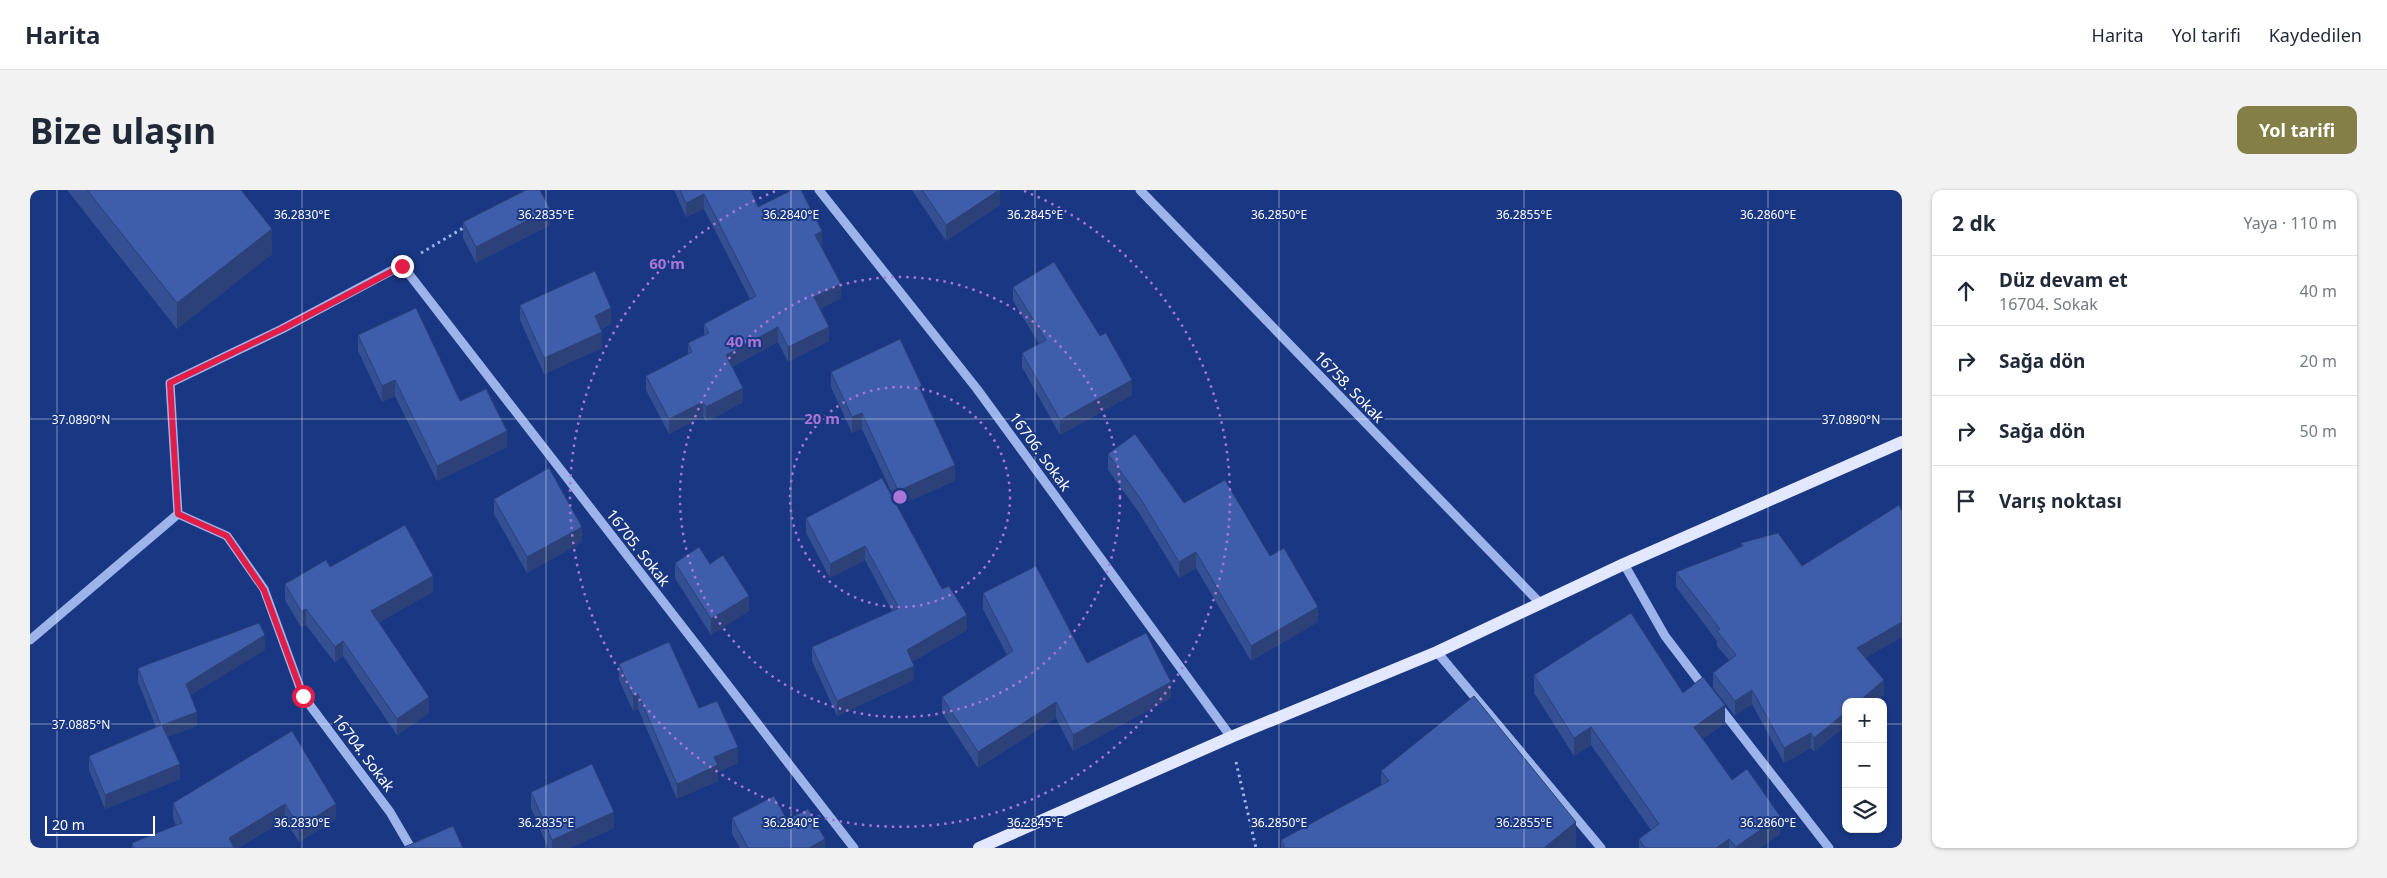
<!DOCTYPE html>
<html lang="tr">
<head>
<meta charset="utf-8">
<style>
	:root { --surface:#fff; --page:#f2f2f3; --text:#1f2937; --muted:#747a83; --line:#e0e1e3; --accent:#837f46 }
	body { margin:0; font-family:"Noto Sans",sans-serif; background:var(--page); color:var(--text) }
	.controls { position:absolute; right:15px; bottom:15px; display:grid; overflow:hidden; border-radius:10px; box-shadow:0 1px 4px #0004 }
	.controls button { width:45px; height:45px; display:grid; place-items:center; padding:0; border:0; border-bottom:1px solid var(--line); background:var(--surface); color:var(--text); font:25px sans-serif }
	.scale { position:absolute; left:15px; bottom:12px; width:110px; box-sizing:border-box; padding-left:5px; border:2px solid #fff; border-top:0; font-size:14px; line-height:18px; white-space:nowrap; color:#fff; -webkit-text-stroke:4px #193782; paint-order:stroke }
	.stop { position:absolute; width:15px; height:15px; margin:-11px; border:4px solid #e11d48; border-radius:50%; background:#fff }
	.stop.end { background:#e11d48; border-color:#fff; box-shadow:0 1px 5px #0008 }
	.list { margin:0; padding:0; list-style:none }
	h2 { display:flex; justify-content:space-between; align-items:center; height:65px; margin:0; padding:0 20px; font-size:21px }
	h2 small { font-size:16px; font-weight:400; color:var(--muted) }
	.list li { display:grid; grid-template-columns:32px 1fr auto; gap:15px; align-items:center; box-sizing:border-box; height:70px; padding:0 20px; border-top:1px solid var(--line) }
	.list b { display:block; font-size:19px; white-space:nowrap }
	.list p { margin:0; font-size:16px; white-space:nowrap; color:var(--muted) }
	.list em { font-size:16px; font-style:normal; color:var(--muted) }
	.icon { flex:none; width:28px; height:28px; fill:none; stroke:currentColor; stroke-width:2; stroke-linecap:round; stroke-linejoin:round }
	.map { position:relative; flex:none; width:1872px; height:658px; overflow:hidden; border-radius:10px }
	header { display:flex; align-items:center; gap:30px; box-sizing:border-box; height:70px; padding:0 25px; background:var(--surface); border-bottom:1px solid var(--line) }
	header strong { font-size:24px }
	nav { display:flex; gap:28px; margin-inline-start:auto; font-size:18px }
	.intro { display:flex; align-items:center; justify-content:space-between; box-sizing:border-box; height:120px; padding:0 30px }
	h1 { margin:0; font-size:35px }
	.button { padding:12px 22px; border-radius:10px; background:var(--accent); color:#fff; font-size:18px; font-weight:700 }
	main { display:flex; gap:30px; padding:0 30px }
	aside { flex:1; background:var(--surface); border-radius:10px; box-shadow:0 1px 4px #0004 }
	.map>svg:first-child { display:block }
</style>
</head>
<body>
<header>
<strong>Harita</strong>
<nav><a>Harita</a><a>Yol tarifi</a><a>Kaydedilen</a></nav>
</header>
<div class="intro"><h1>Bize ulaşın</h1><a class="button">Yol tarifi</a></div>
<main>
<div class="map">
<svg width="1872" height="658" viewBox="0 0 1872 658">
	<rect width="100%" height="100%" fill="#193782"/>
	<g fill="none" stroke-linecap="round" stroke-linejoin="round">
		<!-- path -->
		<path stroke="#9db4eb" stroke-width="3" stroke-dasharray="2.5 4" stroke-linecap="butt" d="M391 63 435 37
			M1206 572 1226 658"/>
		<!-- minor -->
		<path stroke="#9db4eb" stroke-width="9" d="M789 0 947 199 1201 547
			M1110 0 1510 413
			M148 324 197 346 234 399 273 506 360 622 381 658
			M1594 374 1635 446 1676 500
			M0 450 148 324 140 193 252 139 372 75 824 658
			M1407 462 1571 658
			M1687 514 1799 658"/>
		<!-- major -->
		<path stroke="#e1e8ff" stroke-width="12" d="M949 658 1201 547 1407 462 1594 374 1872 252"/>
	</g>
	<!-- wall -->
	<path fill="#355092" d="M37 0H211L242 64 147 139Z
		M644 0H721L728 17 792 55 791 56 811 108 790 119 799 151 758 172 748 152 702 177 713 212 676 232 673 226 639 244 616 200V186L658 164V153L674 145V134L720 109 674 19 656 27Z
		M882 0H970V15L916 51Z
		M433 32 520 35 446 73 433 48Z
		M983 97 1102 205 1030 245 992 177V163L1009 154 983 111Z
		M490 115 581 134 571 139 572 158 514 184 490 130Z
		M328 145 430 211 477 257 407 291 365 206 352 212 328 161Z
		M801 182 892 202 925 291 868 316 832 239 822 243 801 197Z
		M1078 264 1154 313 1240 366 1288 432 1221 471 1166 378 1149 388 1110 324 1078 280Z
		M852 288 912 399 937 440 882 472 884 490 807 526 782 471V457L862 421 835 370 800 388 776 343V328Z
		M464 309 552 352 497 383 464 324Z
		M1872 321V447L1835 468 1854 505 1845 512H1816L1784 562 1781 558 1754 573 1722 514 1705 526 1683 498V483L1699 470 1687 456V451L1646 397V382L1711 357V353L1772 376Z
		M645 373 680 374 719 421 681 445 645 388Z
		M300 377 403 402 349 432 399 523 367 545 313 466 305 473 276 435 271 437 255 410V394Z
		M953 403 1057 473 1141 508 1043 561 1026 528 948 578 912 523V507L977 465 953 419Z
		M235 460 160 505 167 536 137 547 150 589 75 619 59 580V566L126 537 108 492V478Z
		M589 474 669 518 708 573 688 582V591L647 609 608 519 603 521 589 490Z
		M1504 485 1653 503 1695 533 1673 549 1702 590 1750 644 1730 658H1609V649L1621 640 1561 555 1544 566 1504 503Z
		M262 541 306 629 269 652 255 630 208 658H102V653L146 636 143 628V613Z
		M1351 581 1546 656 1544 658H1251V650L1351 595Z
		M501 602 584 638 540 658H518L501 618Z
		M702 628 757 630 795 658H710L702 644Z"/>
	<!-- shaded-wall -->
	<path fill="#2b4177" d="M969 0H970V15L916 51V35Z
		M674 4V19L656 27V13Z
		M520 19V35L446 73V57Z
		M242 39V64L147 139V113Z
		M792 41V55L785 59V45Z
		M811 94V108L784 122V107Z
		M581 118V134L565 141V126Z
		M748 137V152L696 180V165Z
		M799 137V151L758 172V157Z
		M572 142V158L514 184V168Z
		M365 190V206L352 212V196Z
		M1102 190V205L1030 245V230Z
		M713 198V212L676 232V217Z
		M673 212V226L639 244V229Z
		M832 223V239L822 243V227Z
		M477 241V257L407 291V276Z
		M925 275V291L868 316V301Z
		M552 337V352L497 383V367Z
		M835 356V370L800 388V374Z
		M1166 362V378L1149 388V372Z
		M403 386V402L341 436V421Z
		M719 406V421L681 445V429Z
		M1288 417V432L1221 471V456Z
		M276 419V435L271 437V421Z
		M937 425V440L877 475V460Z
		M1872 432V447L1827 473V458Z
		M235 445V460L156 508V494Z
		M313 451V466L305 473V457Z
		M884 476V490L807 526V511Z
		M1854 490V505L1845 512H1828Z
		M1141 492V508L1043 561V545Z
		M1722 500V514L1705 526V511Z
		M608 504V519L603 521V506Z
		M399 507V523L367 545V529Z
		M1026 512V528L948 578V562Z
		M1695 515V533L1664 555V537Z
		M167 522V536L132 549V535Z
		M1816 522V536L1784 562V548Z
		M1561 537V555L1544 566V548Z
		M1781 543V558L1754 573V558Z
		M708 557V573L688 582V591L647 609V594L684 567Z
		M150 574V589L75 619V605Z
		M255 614V630L208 658H199V648Z
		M306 614V629L269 652V637Z
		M584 622V638L540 658H522V650Z
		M1750 626V644L1730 658H1706V657Z
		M1546 632V656L1544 658H1514Z
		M795 649V658H779Z
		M1699 649V658H1686Z"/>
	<!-- building -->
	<path fill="#3e5daa" stroke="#2b4177" d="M57 0H211L242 39 147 113Z
		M496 0H510L520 19 446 57 433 32Z
		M650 0H721L728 17 762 0H771L792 41 785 45 811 94 784 107 799 137 758 157 748 137 696 165 713 198 676 217 673 212 639 229 616 186 662 162 658 153 679 143 674 134 726 106 674 4 656 13Z
		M892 0H969L916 35Z
		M1024 72 1070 146 1076 143 1102 190 1030 230 992 163 1016 150 983 97Z
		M565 81 581 118 565 126 572 142 514 168 490 115Z
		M386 118 430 211 456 199 477 241 407 276 365 190 352 196 328 145Z
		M870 149 892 196 889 197 925 275 868 301 832 223 822 227 801 182Z
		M1105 244 1154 313 1195 290 1240 366 1254 358 1288 417 1221 456 1166 362 1149 372 1110 308 1078 264Z
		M519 278 552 337 497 367 464 309Z
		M852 288 912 399 919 396 937 425 877 460 884 476 807 511 782 457 869 418 835 356 800 374 776 328Z
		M1869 315 1872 321V432L1827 458 1854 490 1828 512H1816V522L1784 548 1781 543 1754 558 1722 500 1705 511 1683 483 1706 465 1687 441 1690 439 1646 382 1713 356 1711 353 1748 343 1772 376Z
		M375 335 403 386 341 421 399 507 367 529 313 451 305 457 276 419 271 421 255 394 296 370 300 377Z
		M669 357 680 374 693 365 719 406 681 429 645 373Z
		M1006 376 1057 473 1116 443 1141 492 1043 545 1026 512 948 562 912 507 983 461 953 403Z
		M1601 423 1653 503 1673 487 1695 515 1664 537 1702 590 1717 579 1750 626 1706 657 1699 649 1686 658H1615L1609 649 1629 634 1561 537 1544 548 1504 485Z
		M229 433 235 445 156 494 167 522 132 535 150 574 75 605 59 566 131 535 108 478Z
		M639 452 669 518 687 511 708 557 684 567 688 575 647 594 608 504 603 506 589 474Z
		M1444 506 1546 632 1514 658H1255L1251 650 1359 591 1351 581Z
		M262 541 306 614 269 637 255 614 199 648 204 658H104L102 653 152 633 143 613Z
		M562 574 584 622 522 650 501 602Z
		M744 606 757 630 778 619 795 649 779 658H718L702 628Z
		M423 636 433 658H372Z"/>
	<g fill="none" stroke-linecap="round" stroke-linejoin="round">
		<!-- route -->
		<path stroke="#e11d48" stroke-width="6" d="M273 506 234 400 197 346 148 324 140 193 252 139 372 76"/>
	</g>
	<!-- ticks -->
	<path fill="none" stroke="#fff" stroke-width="1" stroke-opacity="0.45" d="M27 0V658M272 0V658M516 0V658M761 0V658M1005 0V658M1249 0V658M1494 0V658M1738 0V658M0 229H1872M0 534H1816M1853 534H1872"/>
	<!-- distance rings -->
	<g fill="none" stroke="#a976d5" stroke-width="2.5" stroke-dasharray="2.5 5">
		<circle cx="870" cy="307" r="110"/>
		<circle cx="870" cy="307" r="220"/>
		<path d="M994 1A330 330 0 1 1 746 1"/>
	</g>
	<g text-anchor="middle" stroke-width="4" stroke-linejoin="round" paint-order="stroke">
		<!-- street labels -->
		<g font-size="15" fill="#fff" stroke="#193782">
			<text transform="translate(1319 197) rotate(46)" y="5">16758. Sokak</text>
			<text transform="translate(1010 262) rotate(54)" y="5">16706. Sokak</text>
			<text transform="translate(608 358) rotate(52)" y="5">16705. Sokak</text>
			<text transform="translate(333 563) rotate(53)" y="5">16704. Sokak</text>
		</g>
	</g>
	<g font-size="12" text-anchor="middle" fill="#fff" stroke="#193782" stroke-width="4" stroke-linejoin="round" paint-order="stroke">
		<text x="272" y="29">36.2830°E</text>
		<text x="516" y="29">36.2835°E</text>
		<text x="761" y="29">36.2840°E</text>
		<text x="1005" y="29">36.2845°E</text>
		<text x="1249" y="29">36.2850°E</text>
		<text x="1494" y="29">36.2855°E</text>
		<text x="1738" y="29">36.2860°E</text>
		<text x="51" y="234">37.0890°N</text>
		<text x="1821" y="234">37.0890°N</text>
		<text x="51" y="539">37.0885°N</text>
		<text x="272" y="637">36.2830°E</text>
		<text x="516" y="637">36.2835°E</text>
		<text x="761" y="637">36.2840°E</text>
		<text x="1005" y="637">36.2845°E</text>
		<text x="1249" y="637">36.2850°E</text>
		<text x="1494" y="637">36.2855°E</text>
		<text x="1738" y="637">36.2860°E</text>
	</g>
	<circle cx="870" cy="307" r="8" fill="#a976d5" stroke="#193782" stroke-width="2.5"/>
	<g font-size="15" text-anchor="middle" font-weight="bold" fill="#a976d5" stroke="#193782" stroke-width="4" stroke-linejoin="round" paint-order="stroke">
		<text x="637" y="79">60 m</text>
		<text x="714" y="157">40 m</text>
		<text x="792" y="234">20 m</text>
	</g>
</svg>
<div class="controls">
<button>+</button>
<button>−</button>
<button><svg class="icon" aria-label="layers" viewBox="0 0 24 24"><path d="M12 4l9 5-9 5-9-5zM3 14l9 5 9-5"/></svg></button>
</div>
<div class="scale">20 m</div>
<div class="stop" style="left:273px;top:506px"></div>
<div class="stop end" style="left:372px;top:76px"></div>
</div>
<aside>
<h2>2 dk<small>Yaya · 110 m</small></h2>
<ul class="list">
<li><svg class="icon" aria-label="ahead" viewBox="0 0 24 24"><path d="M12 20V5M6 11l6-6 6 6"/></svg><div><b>Düz devam et</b><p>16704. Sokak</p></div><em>40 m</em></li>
<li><svg class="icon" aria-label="right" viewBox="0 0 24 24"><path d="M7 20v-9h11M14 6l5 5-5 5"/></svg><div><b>Sağa dön</b></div><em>20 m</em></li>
<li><svg class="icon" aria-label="right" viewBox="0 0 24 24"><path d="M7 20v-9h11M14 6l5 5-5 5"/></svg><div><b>Sağa dön</b></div><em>50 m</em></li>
<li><svg class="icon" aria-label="arrive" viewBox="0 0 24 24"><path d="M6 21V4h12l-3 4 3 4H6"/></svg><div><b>Varış noktası</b></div></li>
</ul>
</aside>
</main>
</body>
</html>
